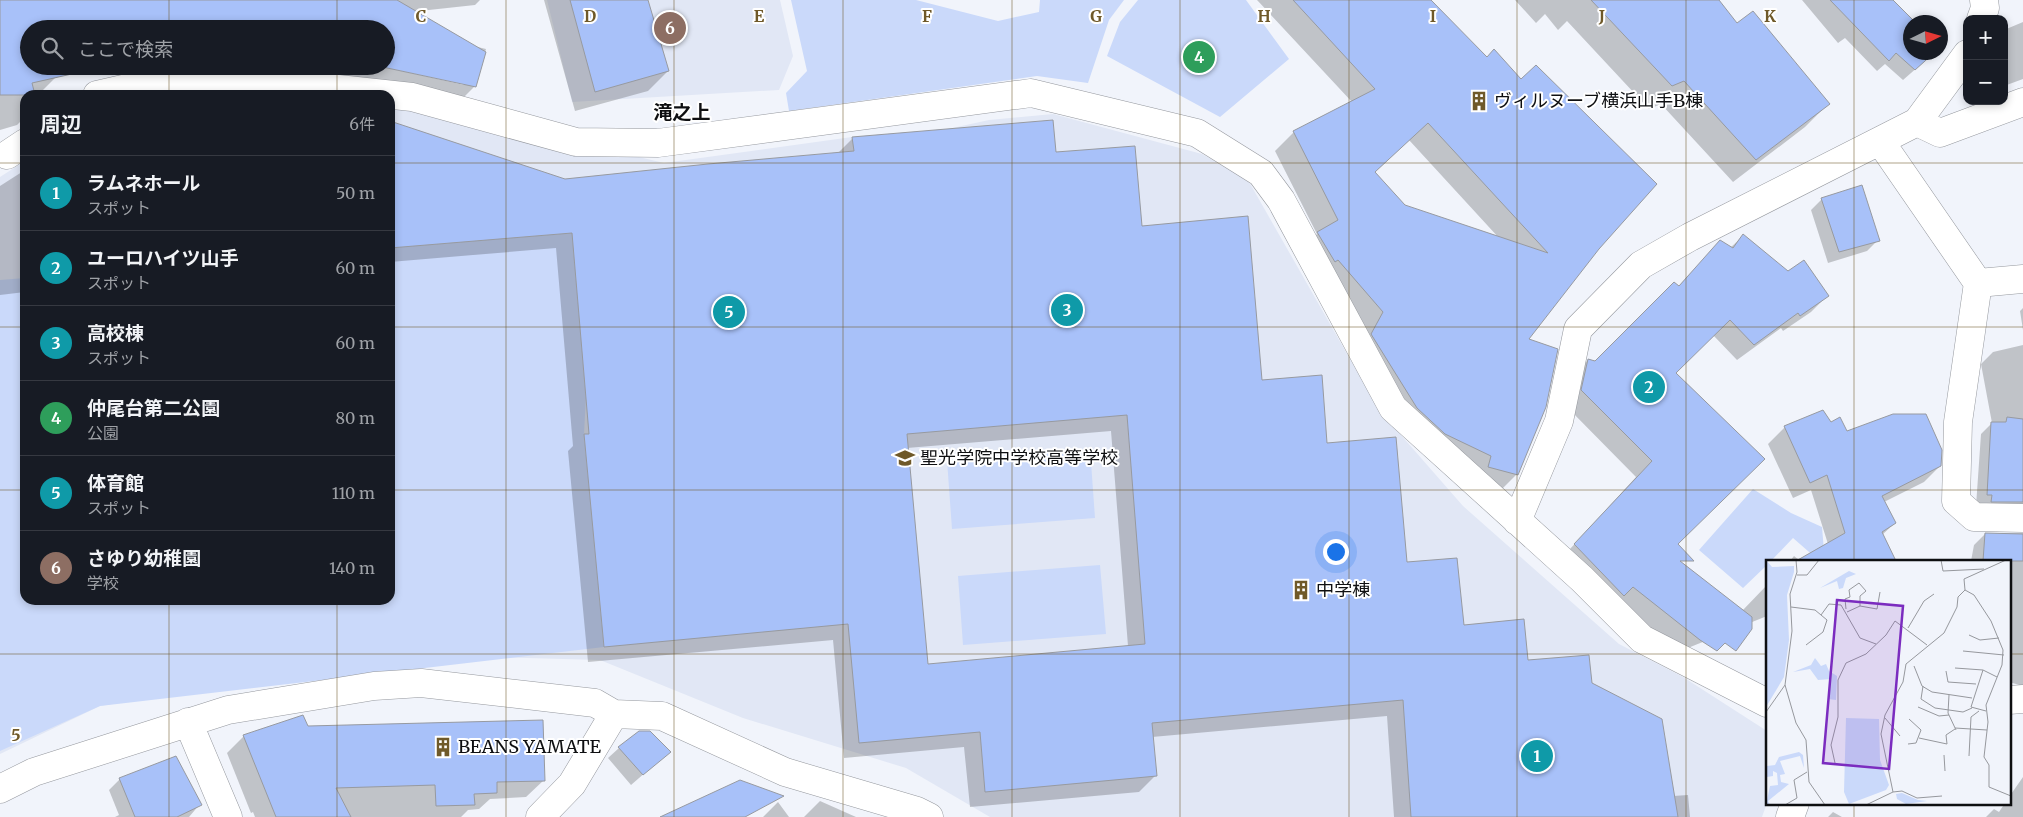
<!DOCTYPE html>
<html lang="ja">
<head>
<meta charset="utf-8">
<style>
	:root { --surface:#171b24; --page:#242831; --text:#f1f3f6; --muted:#9ea1a6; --line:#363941; --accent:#db2777 }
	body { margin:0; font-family:Merriweather,"Noto Sans JP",serif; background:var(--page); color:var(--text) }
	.controls { position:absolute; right:15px; top:15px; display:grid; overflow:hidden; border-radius:10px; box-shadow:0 2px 8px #0003 }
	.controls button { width:45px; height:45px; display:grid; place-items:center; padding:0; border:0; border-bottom:1px solid var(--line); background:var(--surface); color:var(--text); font:25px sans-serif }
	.compass { position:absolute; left:1903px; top:15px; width:45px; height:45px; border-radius:50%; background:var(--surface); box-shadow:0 2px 8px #0003; rotate:85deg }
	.you { position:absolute; left:1335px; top:551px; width:18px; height:18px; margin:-12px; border:4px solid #fff; border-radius:50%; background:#1a73e8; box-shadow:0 0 0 8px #1a73e833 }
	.badge { display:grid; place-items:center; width:32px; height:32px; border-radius:50%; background:var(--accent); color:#fff; font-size:16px; font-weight:700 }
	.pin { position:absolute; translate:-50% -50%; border:2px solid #fff; box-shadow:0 1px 5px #0006 }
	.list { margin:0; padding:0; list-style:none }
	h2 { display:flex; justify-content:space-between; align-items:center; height:65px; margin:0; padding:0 20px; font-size:21px }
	h2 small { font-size:16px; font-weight:400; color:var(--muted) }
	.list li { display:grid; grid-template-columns:32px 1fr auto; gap:15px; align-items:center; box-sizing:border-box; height:75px; padding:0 20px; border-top:1px solid var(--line) }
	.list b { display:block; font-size:19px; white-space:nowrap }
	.list p { margin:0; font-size:16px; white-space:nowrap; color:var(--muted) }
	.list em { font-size:16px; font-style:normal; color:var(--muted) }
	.icon { flex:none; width:28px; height:28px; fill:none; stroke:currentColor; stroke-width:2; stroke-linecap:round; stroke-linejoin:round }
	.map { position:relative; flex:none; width:2023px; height:817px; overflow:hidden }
	.search { position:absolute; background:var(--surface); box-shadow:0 2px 8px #0003; left:20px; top:20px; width:375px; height:55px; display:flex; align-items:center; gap:12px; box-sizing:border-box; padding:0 18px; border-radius:28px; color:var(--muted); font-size:19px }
	.panel { position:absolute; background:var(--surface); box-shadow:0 2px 8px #0003; left:20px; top:90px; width:375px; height:515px; border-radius:15px }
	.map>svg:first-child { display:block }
</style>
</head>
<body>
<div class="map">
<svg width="2023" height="817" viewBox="0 0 2023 817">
	<rect width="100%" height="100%" fill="#f1f4fb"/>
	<!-- built -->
	<path fill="#e1e7f5" d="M547 0H780L793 56 779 90 572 102Z
		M227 88 331 89 412 97 576 142 664 163 852 137 948 129 989 120 1053 114 1202 154 1248 180 1379 410 1463 506 1619 644 1683 677 1767 731V803L1762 817H990L906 768 743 718 600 660 452 656 290 675 100 706 0 754V177L25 161V600H390V95H156L167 92Z"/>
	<!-- green -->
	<path fill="#cad9fa" d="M791 0H916L998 21 1039 12 1040 0H1124L1109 20 1088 83 1037 76 789 111 786 93 807 71Z
		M1138 0H1246L1289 59 1220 117 1107 56 1120 22Z
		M572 233 586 396 584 434 604 647 100 706 0 751V280L25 278V600H390V248Z
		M1090 448 1095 518 952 529 947 460Z
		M1753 489 1791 513 1822 527 1824 551 1816 558 1793 538 1771 561H1767V565L1743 588 1699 550Z
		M1100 565 1106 634 963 645 958 576Z"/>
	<!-- shadow -->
	<path fill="#0003" fill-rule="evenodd" d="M0 0H480L475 5 355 18 486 49 475 86 455 106 279 66H380L464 85V82L386 29H29V66H134L130 70 56 73V77L38 95H25V117L17 125 0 130Z
		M544 0H647L668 71 648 91 575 111Z
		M1257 0H1429L1598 248 1527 339 1517 474 1498 493 1427 453 1299 251 1317 234 1275 151 1294 132 1352 102ZM1409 140 1499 238 1405 206 1374 173Z
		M1515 0H1717L1737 25 1828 104 1805 127 1733 182 1661 104 1649 109 1567 21 1558 30 1545 14 1536 23Z
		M1802 0H1890L1913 22H1910V52L1927 59 1903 80 1885 64 1877 71 1845 38 1838 43Z
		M2023 22V79L2004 86V30Z
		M1967 77V92L1963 83Z
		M390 126 565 181 837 154 853 138 1054 154 1141 227 1261 381 1326 444 1406 564 1462 626 1527 661 1590 683 1673 796 1688 795 1690 817H1394L1387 716 1152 737 1155 776 1139 792 970 807 964 747 844 758 833 640 588 662 568 451 573 446 556 248 390 262ZM1111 431 1128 646 927 665 907 448Z
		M25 170V292L0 295V186Z
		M1822 199 1878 240 1867 251 1828 263 1811 210Z
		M1743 236 1788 272 1827 296 1811 312 1783 331 1781 328 1737 360 1713 335 1674 374 1677 544 1672 556 1742 611 1767 585V616L1678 652 1559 561 1636 477 1566 406 1572 376 1588 360 1595 363 1678 287 1720 242 1730 248Z
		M2023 308V330L2020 311Z
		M2023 345V519L1976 506 1981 434 1992 423 1981 364 1993 352Z
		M1811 416 1846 433 1940 466 1924 482 1884 502 1895 523 1882 535 1887 561H1790L1794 556 1799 560 1828 544 1811 490 1793 498 1768 444 1785 427Z
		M2023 533V686L2009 682V561H1971L1974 545 1985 534Z
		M308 727 544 780 526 797 490 799 479 809 468 810 461 817H255L253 812 251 813 227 753 244 736Z
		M619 748 669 752 631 785 608 758Z
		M2023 777V817H1986L1994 809 1999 812 2005 803H2009V797Z
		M120 779 200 804 189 817H115L119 815 109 790Z
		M820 801 856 817H804Z
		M778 802 789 817H763Z
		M1833 812 1842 817H1828Z"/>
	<!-- building -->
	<path fill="#a8c1f9" stroke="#979aa0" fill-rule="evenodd" d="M0 0H397L486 52 476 87 378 66H386V29H29V66H107L32 83 35 95H0Z
		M570 0H648L669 71 595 92Z
		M1293 0H1431L1487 57 1494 49 1521 79 1536 65 1657 184 1599 249 1529 339 1558 349 1546 407 1518 475 1488 467 1491 456 1445 434 1417 408 1371 334 1383 312 1338 260 1335 262 1317 232 1338 220 1293 131 1375 89ZM1428 123 1548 253 1405 205 1375 172Z
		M1591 0H1719L1737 23 1753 11 1830 104 1756 160 1684 81 1672 86Z
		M1830 0H1893L1915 22H1910V52H1935L1915 70 1896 53 1889 61Z
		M1053 120 1056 152 1135 146 1142 226 1248 216 1262 380 1322 375 1327 443 1396 437 1407 562 1457 558 1464 625 1524 619 1528 660 1589 655 1592 683 1662 719 1678 817H1411L1403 700 1152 723 1157 776 985 792 980 732 859 743 848 624 604 647 584 434H589L572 233 390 248V121L565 179 708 164 854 151 852 137ZM1127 415 1145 644 928 664 907 434Z
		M1862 185 1880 241 1839 252 1821 198Z
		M1743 234 1788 271 1804 260 1829 296 1800 316 1798 313 1754 345 1730 320 1676 373 1765 459 1678 544 1694 561H1680L1752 617V629L1736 651 1725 643 1717 651 1700 640 1633 587 1624 596 1574 544 1652 461 1581 390 1588 359 1595 361 1674 282 1679 286 1720 240 1733 248Z
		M1823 410 1831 422 1840 417 1847 431 1893 414H1926L1942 450 1941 466 1882 496 1896 523 1882 532 1896 561H1796L1845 533 1827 475 1810 483 1784 426Z
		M2007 417 2023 419V502H1991L1992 495H1987L1991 422H2006Z
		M1985 533 2023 534V561H1983Z
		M303 715 308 726 543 720 545 781 497 782V793L474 794 475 805 436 806 435 785 336 788 351 817H276L243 735Z
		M639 731H650L671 752 643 775 618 747Z
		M176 756 202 805 177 817H135L119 778Z
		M740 780 784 796 745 817H660Z"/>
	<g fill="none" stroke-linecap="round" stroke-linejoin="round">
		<defs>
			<path id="minor" d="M1981 19 1985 8 1984 0
				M97 95 167 79 227 77 412 97 576 142 658 143 1031 93 1197 133 1261 173 1281 200 1393 408 1582 579 1642 639 1767 703
				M1917 122 1940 133 2023 102
				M1880 141 1978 283 1958 422 1956 501 1974 517 2023 518
				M7 155 25 143
				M1978 283 2023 279
				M1517 521 1559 421 1578 329 1641 265 1690 237 1917 122 1967 54
				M2009 700 2023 699
				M188 722 228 817
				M0 789 34 772 228 710 374 686 421 683 595 703 614 714 662 716 785 772 917 811 929 817
				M540 817 572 784 614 714
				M1790 817 1795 803"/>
		</defs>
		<!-- minor casing -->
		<use href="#minor" stroke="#95989e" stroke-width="29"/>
		<!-- minor -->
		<use href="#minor" stroke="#fff" stroke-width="28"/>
	</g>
	<!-- grid -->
	<path fill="none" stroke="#6f5929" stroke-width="1" stroke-opacity="0.55" d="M169 0V29M337 0V29M506 0V817M674 0V817M843 0V817M1012 0V817M1180 0V817M1349 0V817M1517 0V817M1686 0V817M1854 0V561M169 66V95M337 66V95M0 163H25M390 163H2023M0 327H25M390 327H2023M0 490H25M390 490H2023M169 600V817M337 600V817M0 654H1767M2009 654H2023M1854 803V817"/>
	<!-- icons -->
	<defs>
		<symbol id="building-bare" viewBox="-9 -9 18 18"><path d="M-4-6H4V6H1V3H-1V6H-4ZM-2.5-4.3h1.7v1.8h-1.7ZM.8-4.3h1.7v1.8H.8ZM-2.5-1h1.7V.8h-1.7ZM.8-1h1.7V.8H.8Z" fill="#6f5929" stroke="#fff" stroke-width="2.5" paint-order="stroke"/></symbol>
		<symbol id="school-bare" viewBox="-9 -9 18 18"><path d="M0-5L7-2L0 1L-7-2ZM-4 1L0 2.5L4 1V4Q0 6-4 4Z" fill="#6f5929" stroke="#fff" stroke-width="2.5" paint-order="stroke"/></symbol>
	</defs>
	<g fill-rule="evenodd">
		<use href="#building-bare" x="1465" y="87" width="28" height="28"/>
		<use href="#school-bare" x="891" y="444" width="28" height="28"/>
		<use href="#building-bare" x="1287" y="576" width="28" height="28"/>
		<use href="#building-bare" x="429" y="733" width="28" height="28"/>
	</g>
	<g text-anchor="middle" stroke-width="4" stroke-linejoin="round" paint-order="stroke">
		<!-- poi labels -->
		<g font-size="18" fill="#0e0f11" stroke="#fff" text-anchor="start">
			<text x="1494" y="107">ヴィルヌーブ横浜山手B棟</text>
			<text x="920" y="464">聖光学院中学校高等学校</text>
			<text x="1316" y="596">中学棟</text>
			<text x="458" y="753">BEANS YAMATE</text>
		</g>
		<!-- neighbourhood labels -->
		<g font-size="19" font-weight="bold" fill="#0e0f11" stroke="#fff">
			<text x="682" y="119">滝之上</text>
		</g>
	</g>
	<!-- overview -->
	<g transform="translate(1766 560)">
		<rect width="245" height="245" fill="#f1f4fb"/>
		<path d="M0 0 6 7 28 6V12L21 35 23 80 18 117 0 147ZM83 11 90 14 80 18 77 28 73 29 71 21 54 28ZM49 98 55 106 60 104 63 111 71 116 70 140 62 139 65 119 52 120 44 109 27 112 45 105ZM80 158 113 159 114 200 123 225 120 230 83 244 78 232ZM33 192 37 195 38 208 34 196 14 201 19 214 14 215 15 222 23 224 2 241 4 245H0L4 226 12 225 11 213 7 211V216L1 217V206L9 205 13 197ZM136 233 152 240 161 241 140 244 131 239 130 234Z" fill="#cad9fa"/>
		<path fill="none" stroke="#96989d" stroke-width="1" d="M175 0 177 11 218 9M31 15H41L53 0M199 30 208 35 225 61 237 90 236 105 220 145 222 162 218 197 223 205V227L245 236M199 30 198 19 240 0M25 47 49 50 61 60 57 72 40 85M80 49 79 39 84 37 83 30 93 23 100 31 94 36V46M81 52 94 46 111 49 114 32M55 55 63 44 75 45 94 78 110 84M142 68 158 41 168 34M203 75 214 80 233 78M197 91 238 95M148 106 156 126 166 132 206 138M189 108 217 110 231 117M217 110 205 147 220 151M180 111 182 122 210 124M19 125 30 163 40 180 43 222 59 245M157 126 155 139 169 148 197 152 206 148M183 135 182 153 190 170M152 147 173 156 183 155M0 152 19 125 26 71 24 34 31 12 30 0M119 158 134 176M189 168 221 170M153 178 181 184 180 175 189 169M142 184 150 183 155 170 143 159M178 195 179 211M203 196 205 157 213 151M69 203 65 185 72 157V120L80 103 100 94 120 75 129 61 161 85M127 232 136 231 151 238 176 236M19 245 31 238 28 220 41 212M100 245 127 232 115 174 119 155 137 122 140 104 178 73 191 47 192 37 199 30"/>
		<path fill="#7b2cbf" fill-opacity="0.15" stroke="#7b2cbf" stroke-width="2.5" d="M71 40 137 46 123 209 57 203Z"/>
		<rect width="245" height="245" fill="none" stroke="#0e0f11" stroke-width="2.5"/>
	</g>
	<g font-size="16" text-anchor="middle" font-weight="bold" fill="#6f5929" stroke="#fff" stroke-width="4" stroke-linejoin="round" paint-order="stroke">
		<text x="421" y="22">C</text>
		<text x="590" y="22">D</text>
		<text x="759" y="22">E</text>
		<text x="927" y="22">F</text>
		<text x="1096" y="22">G</text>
		<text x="1264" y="22">H</text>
		<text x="1433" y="22">I</text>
		<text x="1602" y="22">J</text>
		<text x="1770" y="22">K</text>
		<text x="16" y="741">5</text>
	</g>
</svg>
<div class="controls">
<button>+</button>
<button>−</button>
</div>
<svg class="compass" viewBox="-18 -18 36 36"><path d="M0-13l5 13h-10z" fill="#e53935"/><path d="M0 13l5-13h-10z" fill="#9ea1a6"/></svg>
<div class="you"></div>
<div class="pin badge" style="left:1537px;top:756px;background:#0f9aa8">1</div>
<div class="pin badge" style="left:1649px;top:387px;background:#0f9aa8">2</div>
<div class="pin badge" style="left:1067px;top:310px;background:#0f9aa8">3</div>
<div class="pin badge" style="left:1199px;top:57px;background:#2e9e5b">4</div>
<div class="pin badge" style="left:729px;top:312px;background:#0f9aa8">5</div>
<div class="pin badge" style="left:670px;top:28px;background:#8d6e63">6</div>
<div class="search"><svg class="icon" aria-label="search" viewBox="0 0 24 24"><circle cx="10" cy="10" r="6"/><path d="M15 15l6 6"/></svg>ここで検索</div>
<section class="panel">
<h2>周辺<small>6件</small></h2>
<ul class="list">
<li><span class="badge" style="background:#0f9aa8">1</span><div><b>ラムネホール</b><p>スポット</p></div><em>50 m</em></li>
<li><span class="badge" style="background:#0f9aa8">2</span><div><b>ユーロハイツ山手</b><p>スポット</p></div><em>60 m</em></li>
<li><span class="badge" style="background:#0f9aa8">3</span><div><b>高校棟</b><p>スポット</p></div><em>60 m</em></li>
<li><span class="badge" style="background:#2e9e5b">4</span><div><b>仲尾台第二公園</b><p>公園</p></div><em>80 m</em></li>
<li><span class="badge" style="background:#0f9aa8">5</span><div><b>体育館</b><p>スポット</p></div><em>110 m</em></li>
<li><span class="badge" style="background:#8d6e63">6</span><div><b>さゆり幼稚園</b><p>学校</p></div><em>140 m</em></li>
</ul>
</section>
</div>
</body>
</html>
